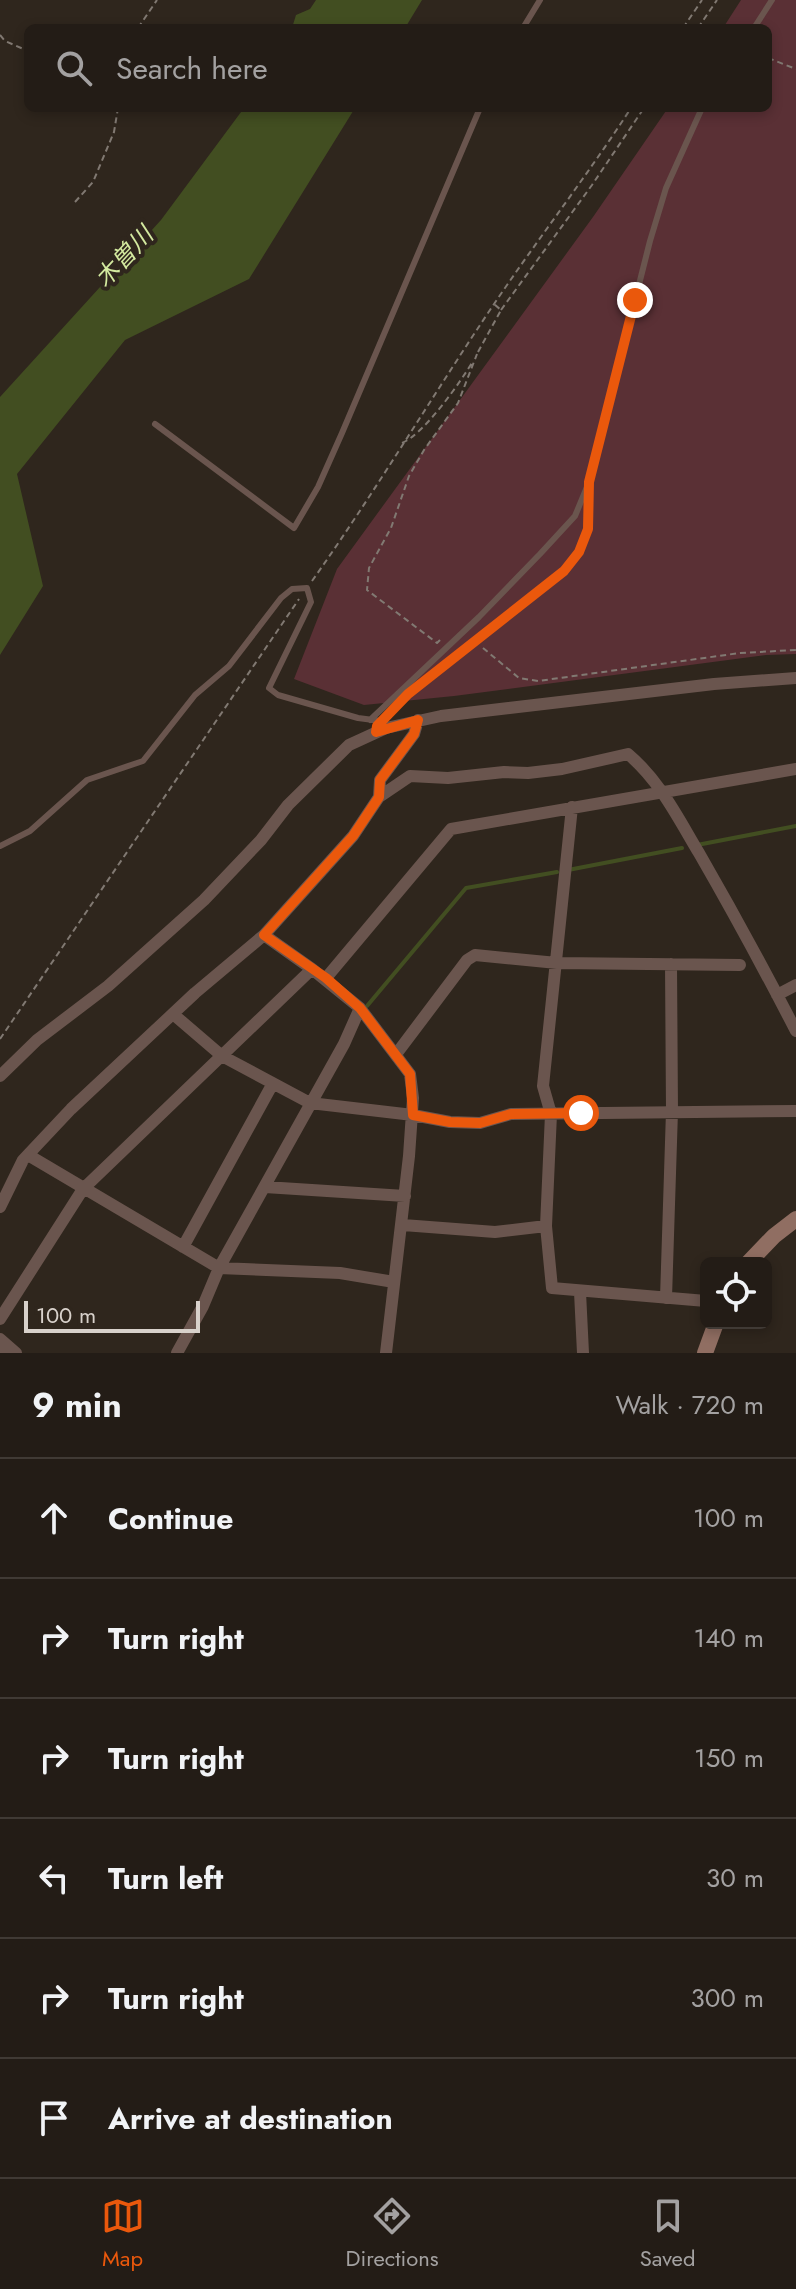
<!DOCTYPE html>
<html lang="en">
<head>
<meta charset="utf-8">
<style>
	:root { --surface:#231c16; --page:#2b251f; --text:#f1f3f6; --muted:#a3a1a1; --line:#403a35; --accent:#ea580c }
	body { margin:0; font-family:Jost,"Noto Sans JP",sans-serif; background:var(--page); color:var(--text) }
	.controls { position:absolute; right:24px; bottom:24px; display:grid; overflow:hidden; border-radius:12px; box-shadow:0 4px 12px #0003 }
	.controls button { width:72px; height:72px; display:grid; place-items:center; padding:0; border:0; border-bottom:2px solid var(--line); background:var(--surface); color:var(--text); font:40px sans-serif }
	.scale { position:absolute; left:24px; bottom:20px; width:176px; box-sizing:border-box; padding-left:8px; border:4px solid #d8d1cb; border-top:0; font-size:22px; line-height:28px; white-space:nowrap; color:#d8d1cb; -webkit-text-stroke:6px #2f261d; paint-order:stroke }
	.stop { position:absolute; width:24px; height:24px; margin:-18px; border:6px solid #ea580c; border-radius:50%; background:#fff }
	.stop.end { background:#ea580c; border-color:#fff; box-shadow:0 2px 8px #0008 }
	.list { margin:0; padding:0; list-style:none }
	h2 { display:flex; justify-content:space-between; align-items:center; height:104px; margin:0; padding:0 32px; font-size:34px }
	h2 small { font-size:26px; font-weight:400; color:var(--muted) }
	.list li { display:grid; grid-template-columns:52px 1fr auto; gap:24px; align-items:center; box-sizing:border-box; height:120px; padding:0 32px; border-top:2px solid var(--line) }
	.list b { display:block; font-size:30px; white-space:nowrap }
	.list em { font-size:26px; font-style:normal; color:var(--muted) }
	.icon { flex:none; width:44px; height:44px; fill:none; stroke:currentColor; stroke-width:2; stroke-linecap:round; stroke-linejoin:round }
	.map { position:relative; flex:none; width:796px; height:1353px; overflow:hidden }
	.search { position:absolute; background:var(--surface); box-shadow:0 4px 12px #0003; left:24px; right:24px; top:24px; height:88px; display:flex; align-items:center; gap:20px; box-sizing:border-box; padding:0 28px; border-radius:12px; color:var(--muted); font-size:30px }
	.sheet { height:824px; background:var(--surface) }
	nav { display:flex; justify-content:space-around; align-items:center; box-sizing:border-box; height:112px; border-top:2px solid var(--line); background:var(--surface); font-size:22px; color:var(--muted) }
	nav a { display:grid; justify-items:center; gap:4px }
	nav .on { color:var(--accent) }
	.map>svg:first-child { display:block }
</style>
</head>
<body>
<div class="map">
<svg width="796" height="1353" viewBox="0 0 796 1353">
	<rect width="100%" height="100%" fill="#2f261d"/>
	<!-- green -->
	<path fill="#5a3035" d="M741 0H796V654L766 655 454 696 364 705 294 679 337 569 593 217 668 108H768V28H723Z"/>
	<!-- water -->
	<path fill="#424e21" d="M316 0H422L405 28H292L296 15 310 9Z
		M244 108H355L249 279 125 340 17 474 43 586 0 655V397L161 220Z"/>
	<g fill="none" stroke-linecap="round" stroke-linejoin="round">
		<!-- stream -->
		<path stroke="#424e21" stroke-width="4" d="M697 845 796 826
			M568 870 682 848
			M367 1006 466 888 557 872"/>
		<!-- path -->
		<path stroke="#817972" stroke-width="2" stroke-dasharray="6 4" stroke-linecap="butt" d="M138 28 157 0
			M683 28 702 0
			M698 28 717 0
			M0 35 5 41 28 51
			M768 58 796 69
			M75 202 93 182 114 132 118 108
			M501 310 592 185 644 108
			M478 352 501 310 494 304
			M402 443C424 434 460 383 473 361
			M312 581C375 492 431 398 492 307 537 240 587 176 631 108
			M440 640 437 643 367 590 369 568 391 528 409 476 424 450 458 403 477 354
			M483 648 519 678 538 681 740 653 796 650
			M0 1039 299 599"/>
		<!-- lane -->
		<path stroke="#6a554e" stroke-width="6" d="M523 28 540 0
			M754 28 772 0
			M155 424 294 528 318 487 342 433 480 108
			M370 720 479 617 540 554 575 516 587 487
			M376 732 377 726 408 694 564 571 579 552 588 529 589 482 650 241 666 188 702 108
			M0 846 30 831 87 780 143 761 195 695 229 666 281 598 292 589 307 588 311 602 269 688 278 695 358 718 381 721"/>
		<!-- street -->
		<path stroke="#6a554e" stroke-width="12" d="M379 797 410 776 448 778 504 772 528 773 562 769 628 754C660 781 678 818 699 853 733 912 765 971 796 1031
			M572 807 543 1086 551 1114 546 1226 552 1288 706 1301
			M264 935 312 969
			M326 978 451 829 796 769
			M777 995 796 985
			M173 1014 222 1056 310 1103 413 1115 450 1122 480 1123 511 1114 796 1111
			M397 1053 467 960 475 955 557 963 740 965
			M0 1076 37 1040 108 986 204 900 261 840 288 805 349 745 386 728 441 716 714 684 796 678
			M28 1155 219 1268 340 1273 394 1282
			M265 1187 405 1196
			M0 1207 23 1160 71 1109 195 993 264 935 353 836 379 797 380 780 414 734 418 720
			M403 1225 495 1232 546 1226
			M183 1247 272 1085
			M580 1292 583 1353
			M666 1298 672 1111 671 964
			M0 1319 83 1189 312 969 360 1008 410 1074 413 1098 409 1156 386 1353
			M0 1339 16 1353
			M0 1352 1 1353
			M177 1353 203 1306 219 1268 344 1044 360 1008"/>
		<!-- secondary -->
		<path stroke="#906e62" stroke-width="16" d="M748 1263 774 1236 796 1219
			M705 1353 716 1323"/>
	</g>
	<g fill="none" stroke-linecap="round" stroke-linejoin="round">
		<!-- route -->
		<path stroke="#ea580c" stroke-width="10" d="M581 1113 511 1114 480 1123 450 1122 413 1115 410 1074 360 1008 326 978 264 935 353 836 379 797 380 780 414 734 418 720 376 732 377 726 408 694 564 571 579 552 588 529 589 482 635 300"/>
	</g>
	<g text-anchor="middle" stroke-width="8" stroke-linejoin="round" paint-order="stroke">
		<!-- water labels -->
		<g font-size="24" font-style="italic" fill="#d4eaa0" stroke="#2f261d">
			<text transform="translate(124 257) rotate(-47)" y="8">木曽川</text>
		</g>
	</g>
</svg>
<div class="controls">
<button><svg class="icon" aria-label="locate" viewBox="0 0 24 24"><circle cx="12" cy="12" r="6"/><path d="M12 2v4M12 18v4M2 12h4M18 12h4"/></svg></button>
</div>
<div class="scale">100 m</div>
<div class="stop" style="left:581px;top:1113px"></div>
<div class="stop end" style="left:635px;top:300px"></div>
<div class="search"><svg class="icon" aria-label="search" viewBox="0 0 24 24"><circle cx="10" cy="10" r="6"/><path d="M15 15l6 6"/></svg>Search here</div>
</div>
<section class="sheet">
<h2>9 min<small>Walk · 720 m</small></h2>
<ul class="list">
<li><svg class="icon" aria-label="ahead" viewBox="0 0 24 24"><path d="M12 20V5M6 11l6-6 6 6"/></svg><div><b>Continue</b></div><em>100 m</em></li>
<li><svg class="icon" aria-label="right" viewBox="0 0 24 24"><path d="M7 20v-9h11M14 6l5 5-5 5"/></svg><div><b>Turn right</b></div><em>140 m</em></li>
<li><svg class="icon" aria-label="right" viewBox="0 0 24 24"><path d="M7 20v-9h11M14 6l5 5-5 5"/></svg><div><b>Turn right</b></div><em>150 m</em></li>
<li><svg class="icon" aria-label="left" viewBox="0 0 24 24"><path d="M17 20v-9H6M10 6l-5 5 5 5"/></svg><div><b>Turn left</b></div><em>30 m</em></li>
<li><svg class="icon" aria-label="right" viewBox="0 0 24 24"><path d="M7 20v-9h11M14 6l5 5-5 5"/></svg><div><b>Turn right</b></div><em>300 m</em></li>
<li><svg class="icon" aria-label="arrive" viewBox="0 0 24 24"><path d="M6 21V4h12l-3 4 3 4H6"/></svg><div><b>Arrive at destination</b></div></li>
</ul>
</section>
<nav>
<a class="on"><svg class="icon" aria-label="map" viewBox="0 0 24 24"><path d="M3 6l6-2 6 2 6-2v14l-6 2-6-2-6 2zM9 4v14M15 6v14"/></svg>Map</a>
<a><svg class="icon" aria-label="directions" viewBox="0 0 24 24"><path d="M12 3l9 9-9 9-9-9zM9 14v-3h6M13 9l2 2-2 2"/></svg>Directions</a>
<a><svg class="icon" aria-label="saved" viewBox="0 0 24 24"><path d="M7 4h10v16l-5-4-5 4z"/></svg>Saved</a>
</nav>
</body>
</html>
